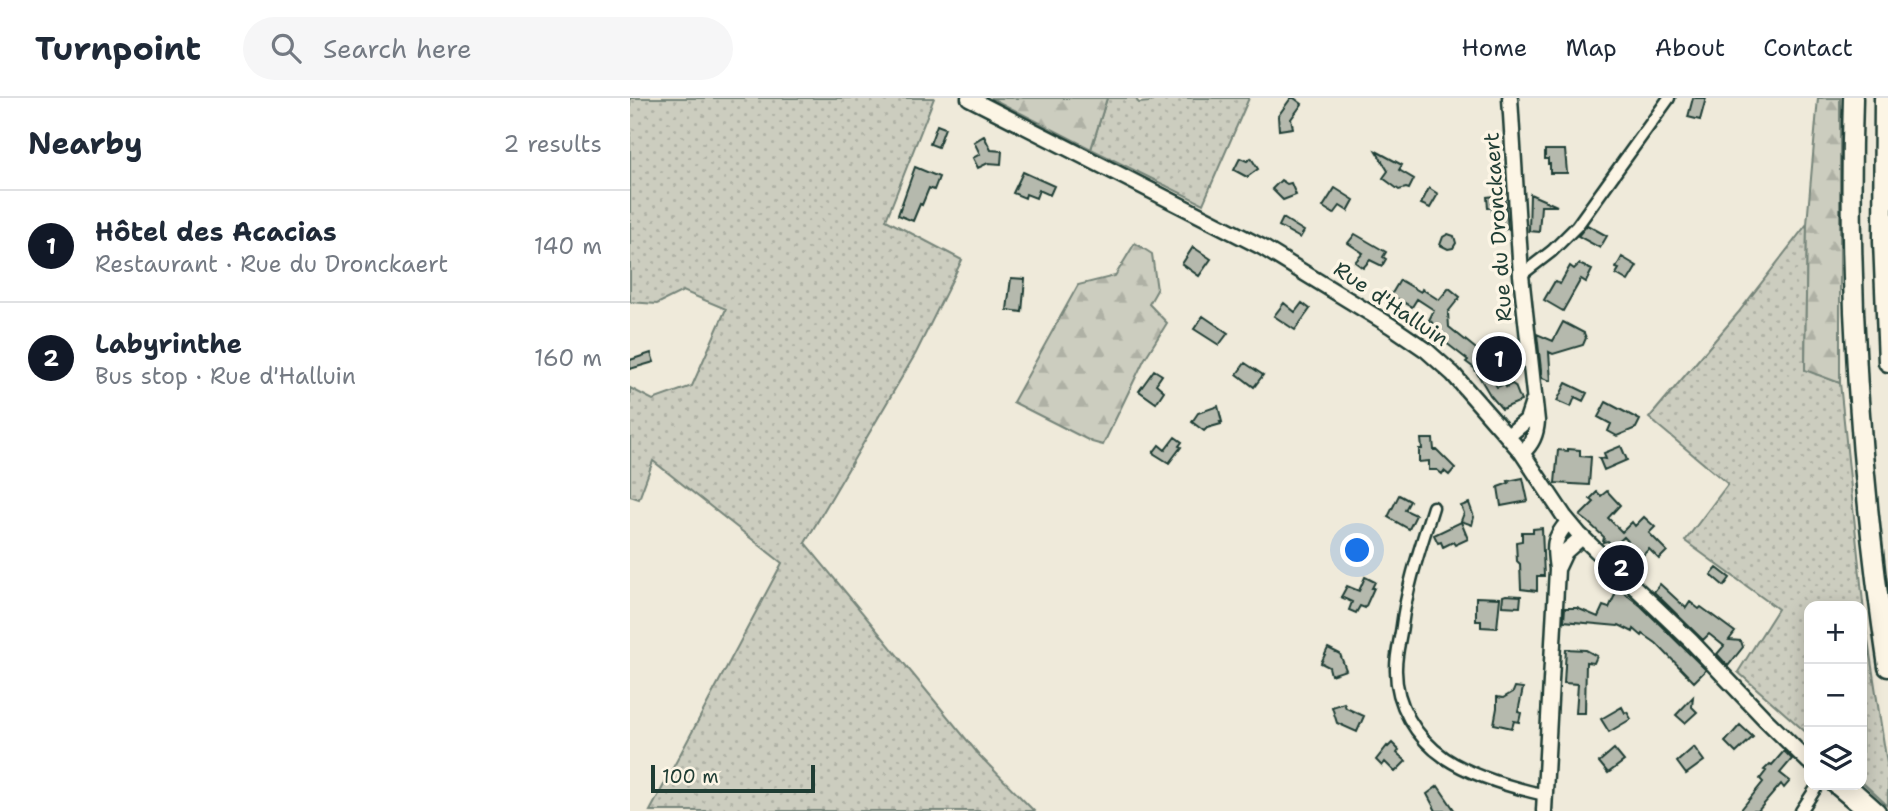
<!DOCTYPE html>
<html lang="en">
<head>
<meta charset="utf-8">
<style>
	:root { --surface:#fff; --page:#f6f6f7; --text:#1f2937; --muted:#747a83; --line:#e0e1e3; --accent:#111827 }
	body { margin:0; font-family:"Shantell Sans",sans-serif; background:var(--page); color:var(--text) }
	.controls { position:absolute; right:21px; bottom:21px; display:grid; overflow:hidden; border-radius:14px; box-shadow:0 4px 18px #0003 }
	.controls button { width:63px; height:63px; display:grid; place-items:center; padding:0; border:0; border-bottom:2px solid var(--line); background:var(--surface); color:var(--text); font:35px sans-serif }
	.scale { position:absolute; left:21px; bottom:18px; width:164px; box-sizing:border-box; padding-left:7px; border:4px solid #1f3d34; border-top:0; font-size:19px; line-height:24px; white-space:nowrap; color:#1f3d34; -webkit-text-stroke:5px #fcf5e5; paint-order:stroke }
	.you { position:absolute; left:728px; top:453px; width:24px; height:24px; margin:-18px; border:5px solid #fff; border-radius:50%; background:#1a73e8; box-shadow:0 0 0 10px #1a73e833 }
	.badge { display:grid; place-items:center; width:46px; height:46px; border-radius:50%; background:var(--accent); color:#fff; font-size:23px; font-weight:700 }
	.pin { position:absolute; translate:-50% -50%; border:4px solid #fff; box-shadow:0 2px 7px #0006 }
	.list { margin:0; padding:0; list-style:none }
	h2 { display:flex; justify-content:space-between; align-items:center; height:91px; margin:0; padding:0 28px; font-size:30px }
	h2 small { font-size:23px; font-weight:400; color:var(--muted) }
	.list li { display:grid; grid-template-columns:46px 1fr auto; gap:21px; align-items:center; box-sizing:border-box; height:112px; padding:0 28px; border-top:2px solid var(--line) }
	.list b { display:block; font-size:26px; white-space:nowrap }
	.list p { margin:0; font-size:23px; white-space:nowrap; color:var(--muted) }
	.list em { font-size:23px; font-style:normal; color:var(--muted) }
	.icon { flex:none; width:38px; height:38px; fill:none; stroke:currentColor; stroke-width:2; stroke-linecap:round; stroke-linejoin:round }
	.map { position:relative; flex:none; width:1258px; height:713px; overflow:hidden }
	header { display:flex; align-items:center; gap:42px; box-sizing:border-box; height:98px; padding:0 35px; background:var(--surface); border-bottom:2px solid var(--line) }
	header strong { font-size:33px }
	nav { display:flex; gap:38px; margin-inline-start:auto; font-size:24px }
	.search { width:490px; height:63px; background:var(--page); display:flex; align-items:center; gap:18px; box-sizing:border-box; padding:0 24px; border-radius:38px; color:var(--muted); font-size:26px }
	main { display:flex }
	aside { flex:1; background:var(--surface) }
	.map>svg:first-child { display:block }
</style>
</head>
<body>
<header>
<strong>Turnpoint</strong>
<div class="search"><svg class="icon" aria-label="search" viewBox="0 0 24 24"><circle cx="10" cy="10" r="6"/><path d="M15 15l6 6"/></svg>Search here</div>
<nav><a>Home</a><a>Map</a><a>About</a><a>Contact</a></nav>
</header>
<main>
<aside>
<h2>Nearby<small>2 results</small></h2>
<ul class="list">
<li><span class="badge">1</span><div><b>Hôtel des Acacias</b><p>Restaurant · Rue du Dronckaert</p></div><em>140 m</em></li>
<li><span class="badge">2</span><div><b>Labyrinthe</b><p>Bus stop · Rue d'Halluin</p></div><em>160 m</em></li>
</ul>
</aside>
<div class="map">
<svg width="1258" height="713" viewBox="0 0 1258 713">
	<defs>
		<pattern id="green-dots" width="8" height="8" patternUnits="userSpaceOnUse" patternTransform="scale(1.75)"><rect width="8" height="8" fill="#cccdbf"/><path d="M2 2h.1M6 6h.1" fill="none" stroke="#afb1a5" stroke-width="1.8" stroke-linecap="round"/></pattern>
		<pattern id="forest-firs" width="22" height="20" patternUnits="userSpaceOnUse" patternTransform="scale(1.75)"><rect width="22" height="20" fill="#cccdbf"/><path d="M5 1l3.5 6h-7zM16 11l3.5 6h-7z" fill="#afb1a5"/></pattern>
	</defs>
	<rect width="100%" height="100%" fill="#efeada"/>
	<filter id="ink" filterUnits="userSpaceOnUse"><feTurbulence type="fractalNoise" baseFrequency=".0143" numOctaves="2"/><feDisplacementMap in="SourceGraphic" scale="14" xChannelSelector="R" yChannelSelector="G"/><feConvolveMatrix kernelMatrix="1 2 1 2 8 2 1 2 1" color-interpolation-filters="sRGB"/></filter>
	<g filter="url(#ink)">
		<!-- green -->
		<path fill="url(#green-dots)" stroke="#76857a" stroke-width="2" d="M0 0H304L256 122 332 162 286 255 175 445 350 658 404 713H20L152 465 23 363 9 401 0 398V290L23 302 62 288 96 211 53 193 27 206 0 204Z
			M477 0H505L509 5 519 4 525 0H619L573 106 461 51Z
			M1177 126 1175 271 1210 285 1235 524 1258 672V708L1232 684V508H1179V637L1108 574 1148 511 1055 443 1098 386 1019 320 1108 215Z"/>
		<!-- forest -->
		<path fill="url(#forest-firs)" stroke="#76857a" stroke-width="2" d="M361 0H477L461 51Z
			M1188 0H1210V285L1175 272 1177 126Z
			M505 145 522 156 527 192 519 206 537 225 514 262 473 347 462 344 383 304 448 187 485 178Z"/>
		<!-- building -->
		<path fill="#b5b9ad" stroke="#1f3d34" stroke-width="2" d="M661 0H664L672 6 661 21 663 30 649 32 648 18Z
			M1063 0H1076L1070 22 1058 19Z
			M307 27 315 30 308 49 300 46Z
			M354 38 361 52 372 53 371 66 358 65 348 70 343 60 350 56 344 44Z
			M915 52H935L937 75H920V66H918V61H915Z
			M746 53 772 67 769 72 784 81 779 91 776 90 769 92 753 80 758 73Z
			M610 60 617 63 621 60 628 71 617 79 604 72Z
			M285 69 309 79 304 92 299 90 292 107 290 106 283 123 268 117Z
			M393 74 424 88 420 97 409 92 406 100 396 96 395 100 383 95Z
			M651 82 657 86 661 85 666 97 653 102 642 91Z
			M705 90 724 102 718 113 710 108 704 116 693 109Z
			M799 90 808 96 800 110 791 106Z
			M900 96 927 108H911L909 134 899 133Z
			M875 97 878 131 863 132 862 110H858L857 99Z
			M653 120 674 133 670 140 649 128Z
			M957 127 977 138 970 150 948 138Z
			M725 136 756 154 753 159 756 161 752 168 740 162 733 170 725 164 733 155 718 145Z
			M818 136 824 138 826 145 823 150 818 151 810 147 813 139Z
			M563 149 581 161 569 178 552 166Z
			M992 159 1007 168 998 183 986 176 989 171 986 170Z
			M949 166 962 172 956 184 951 181 933 213 914 202 925 183 930 186 940 168 944 171Z
			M381 180 395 181 392 214 377 212Z
			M770 182 791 194 792 191 809 202 819 190 830 199 818 214 819 229 850 254 853 252 855 256 860 253 865 261 855 268 867 289 875 286 876 289 882 286 885 288 891 303 872 311 860 297 844 270 836 264 838 262 806 237 804 226 799 222 804 212 787 201 782 209 761 197Z
			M654 205 665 214 672 205 680 211 665 232 644 218Z
			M573 218 598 235 589 247 564 231Z
			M933 224 954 235 956 240 953 247 923 256 919 254 921 283 912 280 907 236 923 243Z
			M21 255 24 264 0 271V262Z
			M615 265 633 277 624 289 607 276Z
			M524 272 532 277 526 286 534 293 526 305 509 293Z
			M936 285 957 295 953 303 945 299 941 309 927 303Z
			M976 304 1010 322 1006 330 987 338 978 333 981 326 968 319Z
			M588 308 592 324H590L591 326 577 330 574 333 562 324 568 315Z
			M545 339 552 344 549 348 551 349 539 365 523 355 529 347 535 352Z
			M791 341H803L804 352H807L825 370 819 377 814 373 812 376 807 372H799V363L789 364V351H792Z
			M991 348 997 362 974 372 969 360 976 361 974 355Z
			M938 351 950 352V358L961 359 959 387 925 385 928 352 938 353Z
			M893 380 898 403 871 408 868 389 879 385 878 383Z
			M977 393 990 407 978 420 992 434 1002 424 1005 428 1014 419 1025 429 1019 435 1037 453 1029 461 1019 451 1012 458 994 439 983 449 978 443 973 444 974 439 958 424 950 418 964 404 960 401 967 394 971 398Z
			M769 397 780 403 775 412 786 417 779 431 758 419Z
			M839 405 844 419 842 427 831 423 834 415 831 408Z
			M831 424 838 441 825 447 823 444 813 449 811 444 808 445 804 437Z
			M912 430 914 478H907V493L891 491 890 466 887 463 886 444 892 443V434H903V431Z
			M1087 470 1100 480 1094 488 1081 477Z
			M735 479 745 484 742 490H744L735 510 730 508 726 515 719 512 722 504 711 499 717 488 729 493Z
			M1030 486 1056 510 1060 504 1069 511 1071 509 1105 534 1099 542 1111 543 1113 549 1098 568 1087 556 1094 548 1079 536 1073 542 1024 494Z
			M988 490 1011 508 1076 572 1064 584 1026 545 1013 536 1012 538 1004 531 1003 534 989 527 988 528 934 523 935 510H947L968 519 973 508 979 510Z
			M876 497 891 498 890 509 872 508 873 498Z
			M846 499 870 500 867 530 851 529V523H846Z
			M698 550 710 556 716 572 701 577 699 569 691 565Z
			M936 551 956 552 967 558 964 565 956 564 955 615H946L948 586 934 585Z
			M885 589 893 590 888 614 891 615 889 624 884 623 882 630 864 626 867 610V599L873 600 883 594Z
			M1063 599 1062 609 1067 614 1055 625 1046 617Z
			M714 605 716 610 734 618 727 634 707 625 702 609Z
			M992 609 995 615 997 614 1001 621 979 634 971 621Z
			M1110 627 1123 639 1106 655 1095 644Z
			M762 645 769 652 767 655 776 663 765 674 755 664 752 668 746 662 757 648 758 649Z
			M1064 649 1074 663 1056 676 1047 664Z
			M984 651 994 663 978 675 969 664Z
			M1154 653 1162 661 1150 675 1160 683 1154 690 1151 686 1128 713H1110L1133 684 1130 681 1136 673 1134 672 1140 666 1142 667Z
			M808 688 825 713H806L797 696Z"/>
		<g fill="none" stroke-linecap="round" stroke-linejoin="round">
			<defs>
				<path id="minor" d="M891 177 922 153 947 128 1039 0
					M803 409C791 448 777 487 772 528 770 542 766 556 766 570 765 606 786 640 815 660 842 678 884 690 915 697
					M1171 713 1188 687"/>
				<path id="secondary" d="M339 0 632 149 761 228 796 252 823 276 892 355 934 418 949 436 1061 543 1135 621 1179 664
					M880 0 891 177 907 323C906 337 902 346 892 355
					M878 338 897 322 903 304
					M928 469 935 454 952 439
					M1204 687 1235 713
					M1219 687 1248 713
					M914 713 927 471C924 448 922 442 938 424"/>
				<path id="motorway" d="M1223 0C1217 190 1230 381 1258 569
					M1254 0 1253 143 1258 264"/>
			</defs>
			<!-- minor casing -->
			<use href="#minor" stroke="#1f3d34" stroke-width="15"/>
			<!-- secondary casing -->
			<use href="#secondary" stroke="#1f3d34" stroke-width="19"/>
			<!-- motorway casing -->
			<use href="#motorway" stroke="#1f3d34" stroke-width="23"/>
			<!-- minor -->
			<use href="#minor" stroke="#fcf5e5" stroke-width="10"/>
			<!-- secondary -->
			<use href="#secondary" stroke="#fcf5e5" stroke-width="14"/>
			<!-- motorway -->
			<use href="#motorway" stroke="#fcf5e5" stroke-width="18"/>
		</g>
	</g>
	<g text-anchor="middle" stroke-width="7" stroke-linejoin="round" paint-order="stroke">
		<!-- street labels -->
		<g font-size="21" fill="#1f3d34" stroke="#fcf5e5">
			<text transform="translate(868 129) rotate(-94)" y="7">Rue du Dronckaert</text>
			<text transform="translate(761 206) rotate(34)" y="7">Rue d'Halluin</text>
		</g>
	</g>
</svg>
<div class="controls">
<button>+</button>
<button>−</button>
<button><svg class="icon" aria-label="layers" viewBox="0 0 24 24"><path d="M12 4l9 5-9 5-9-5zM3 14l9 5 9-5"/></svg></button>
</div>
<div class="scale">100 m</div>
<div class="you"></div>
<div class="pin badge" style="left:869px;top:261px">1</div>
<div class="pin badge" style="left:991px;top:470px">2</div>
</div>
</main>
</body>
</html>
